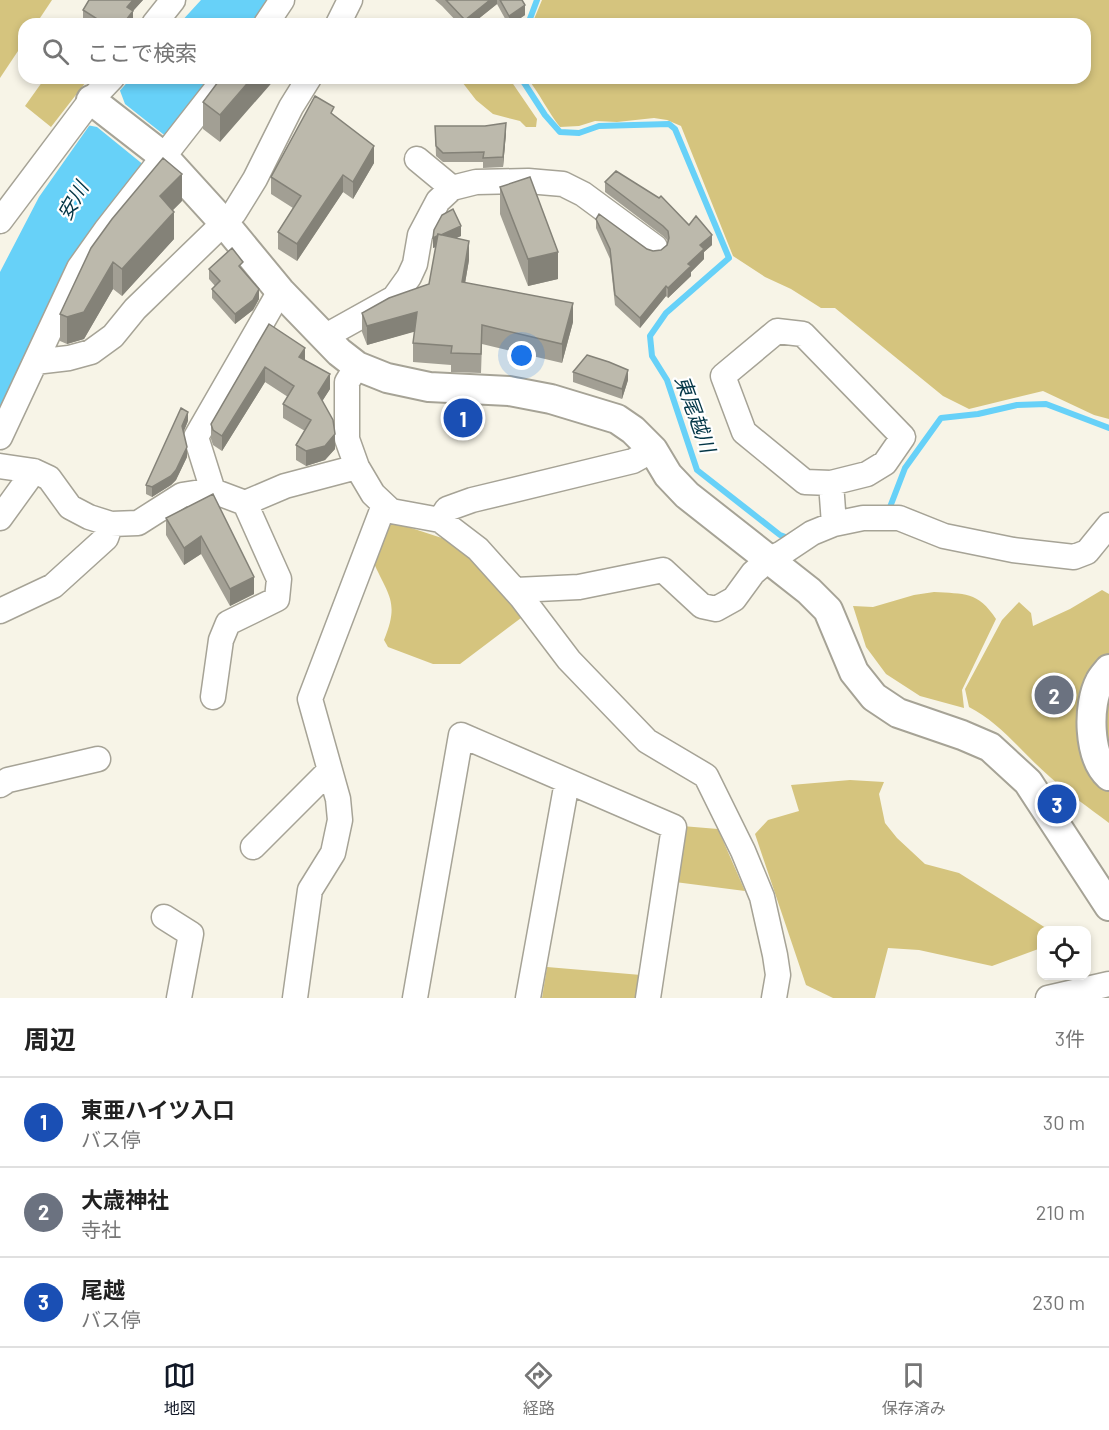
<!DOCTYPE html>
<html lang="ja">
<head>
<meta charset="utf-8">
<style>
	:root { --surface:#fff; --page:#f2f2f2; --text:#222; --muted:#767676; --line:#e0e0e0; --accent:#111827 }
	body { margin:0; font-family:Barlow,"Noto Sans JP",sans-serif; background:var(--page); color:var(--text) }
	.controls { position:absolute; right:18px; bottom:18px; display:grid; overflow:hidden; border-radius:12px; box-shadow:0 3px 9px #0003 }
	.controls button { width:54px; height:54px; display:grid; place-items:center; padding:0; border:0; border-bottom:2px solid var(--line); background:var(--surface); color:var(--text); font:30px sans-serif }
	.you { position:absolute; left:522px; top:356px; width:21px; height:21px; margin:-15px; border:4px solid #fff; border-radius:50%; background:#1a73e8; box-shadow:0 0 0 9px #1a73e833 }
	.badge { display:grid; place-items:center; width:39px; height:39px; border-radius:50%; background:var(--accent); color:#fff; font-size:20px; font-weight:700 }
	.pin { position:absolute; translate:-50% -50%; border:3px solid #fff; box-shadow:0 2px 6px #0006 }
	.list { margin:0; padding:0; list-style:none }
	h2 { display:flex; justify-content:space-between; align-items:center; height:78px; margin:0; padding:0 24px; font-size:26px }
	h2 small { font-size:20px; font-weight:400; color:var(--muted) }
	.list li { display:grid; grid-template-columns:39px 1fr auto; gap:18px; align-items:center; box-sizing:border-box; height:90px; padding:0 24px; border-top:2px solid var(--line) }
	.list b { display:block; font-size:22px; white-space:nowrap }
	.list p { margin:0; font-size:20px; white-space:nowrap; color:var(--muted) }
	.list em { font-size:20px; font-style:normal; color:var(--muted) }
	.icon { flex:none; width:33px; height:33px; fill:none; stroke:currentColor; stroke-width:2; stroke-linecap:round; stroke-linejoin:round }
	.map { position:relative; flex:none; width:1109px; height:998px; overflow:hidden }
	.search { position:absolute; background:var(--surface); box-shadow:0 3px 9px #0003; left:18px; right:18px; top:18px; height:66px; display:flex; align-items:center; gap:15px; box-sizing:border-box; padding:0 21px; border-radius:18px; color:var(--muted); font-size:22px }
	.sheet { height:348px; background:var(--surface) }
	nav { display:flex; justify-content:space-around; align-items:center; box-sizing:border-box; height:84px; border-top:2px solid var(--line); background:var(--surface); font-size:16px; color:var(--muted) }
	nav a { display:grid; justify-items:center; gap:3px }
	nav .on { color:var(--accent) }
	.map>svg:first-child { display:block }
</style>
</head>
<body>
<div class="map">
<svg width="1109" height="998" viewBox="0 0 1109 998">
	<rect width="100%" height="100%" fill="#f7f4e7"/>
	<!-- green -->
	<path fill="#d5c47e" d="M0 0H52L36 24H24V42L0 78Z
		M542 0H1109V419L1094 415 1043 391 969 409 943 396 835 308H821L791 289 765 277 733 256 681 126 667 120 654 118 617 122 595 121 579 126 560 127C548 112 540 94 527 78H1085V24H532Z
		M45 78H89L51 127 25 106Z
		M459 78H509L537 119 536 127H526L520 121 493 114 476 100Z
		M393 522 451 541 469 552 525 615 460 664H433L388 647 384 640C400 601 388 596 373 561L386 526Z
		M1102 590 1109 594V823C1089 808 1068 793 1050 777 1022 753 1002 724 969 707L965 689 1002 620 1019 602 1031 613 1033 626 1070 609Z
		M934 592C964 594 978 591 996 619L962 690 964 708 920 696 886 674 866 647 853 606 873 607 914 595Z
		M850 780 884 782 879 794 885 823 897 838 925 864 959 873 1049 930H1042L1041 948 992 966 919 950 888 948 875 998H833L806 985 755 834 768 820 799 811 791 785Z
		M682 826 718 829 745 891 675 882Z
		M547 967 641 975 637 998H542Z"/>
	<!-- water -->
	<path fill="#67d1f8" d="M201 0H270L252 24H179Z
		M131 78H213L113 200 77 252 0 409V272L39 197 89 126Z"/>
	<!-- pier -->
	<path fill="#f7f4e7" d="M119 88 125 104 168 138 145 166 97 127 87 125Z"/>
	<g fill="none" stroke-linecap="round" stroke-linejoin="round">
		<!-- stream -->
		<path stroke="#67d1f8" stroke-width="6" d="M528 24 537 0
			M521 78 545 115 560 132 579 133 599 126 669 124 675 129 729 258 666 313 650 336 652 356 667 380 697 470 780 535 791 539
			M885 512 890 507 905 468 941 418 978 414 1017 405 1046 404 1109 428"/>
		<defs>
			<path id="minor" d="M154 24 173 0
				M266 24 282 0
				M338 24 350 0
				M417 159 452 188
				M0 221 91 100 112 78
				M777 331 803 334 903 437 885 463 867 474 831 483 805 482 744 432 723 376Z
				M324 337 394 298 409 277 415 264 420 235 438 201 452 188 476 182 528 181 563 184 583 194 655 247
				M35 362 69 358 91 352 113 336 135 309 234 213 255 179 291 107 309 78
				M357 366 347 382V439L357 467 373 494 391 511 440 520 478 549 522 598 569 660 647 741 706 776 743 851 762 897 775 955 778 975 774 998
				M0 437 79 268 106 230 225 78
				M0 466 34 471 49 478 70 507 89 517 111 524 138 523 182 495 201 492 213 491 245 503 285 486 357 467
				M831 483 834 524
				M213 491 196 437 280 291
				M0 518 34 471
				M440 520 447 509 472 500 633 461 653 450
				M516 590 579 587 663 570 702 606 716 609 734 599 753 573 768 560 782 553 812 533 834 524 863 518H899L944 536 1013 550 1074 557 1087 552 1109 525
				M0 611 53 586 106 538 111 524
				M213 697 221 640 228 623 277 599 279 579 245 503
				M0 785 8 780 98 759
				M253 847 329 771
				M164 917 191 934 179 998
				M295 998 310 890 333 853 340 820 338 799 310 699 384 505
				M415 998 461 735 674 827 648 998
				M528 998 567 782
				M1048 998 1109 984"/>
			<path id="tertiary" d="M91 100 163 156 224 223 280 291 339 352 357 366 387 378 429 387 509 391 551 399 617 419 633 430 653 450 668 475 687 495 809 591 828 610 854 672 874 697 898 713 962 735 990 747 1028 782 1109 906
				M1109 669C1106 673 1102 677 1100 681 1087 705 1088 757 1109 776"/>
		</defs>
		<!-- minor casing -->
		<use href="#minor" stroke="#a6a396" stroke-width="27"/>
		<!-- tertiary casing -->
		<use href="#tertiary" stroke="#a6a396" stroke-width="32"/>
		<!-- minor -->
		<use href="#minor" stroke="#fff" stroke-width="24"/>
		<!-- tertiary -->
		<use href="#tertiary" stroke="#fff" stroke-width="28"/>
	</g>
	<!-- wall -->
	<path fill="#a29f94" d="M89 0H143L133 11V22L132 24H87L83 21V10Z
		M435 0H522L525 15 512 24H508L497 4 472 24H459L442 6Z
		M221 78 220 142 203 129V102Z
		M334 116 374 163 353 199 343 192 297 261 278 249V232L293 208 271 194V177Z
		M435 126 506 133 503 167 483 168V162H443L436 156Z
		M605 182 689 225 712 245 704 252V259L691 272V276L668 298 666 296 640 328 615 305 610 259 596 228V219L647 249 653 251 661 250 667 245 668 241 663 236 605 192Z
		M500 187 558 279 528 286 500 214Z
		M182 201 173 210 174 239 122 296 113 289 84 339 67 344 60 341V314L91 248Z
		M434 230 461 236 456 238 469 260 465 283 573 322 562 363 482 344 481 373 451 372V365L413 362V343L415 331 367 345 362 332V313L429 284 436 247 433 248Z
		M209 269 243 270 259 299 253 310 235 324 212 298V289L215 286 209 279Z
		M269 324 305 360 330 389 322 401 335 449 325 460 306 466 296 460V445L305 431 283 418V404L288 397 265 382 222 451 213 445 211 439V424Z
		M573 372 628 380 622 399 573 382Z
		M188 421 183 432 187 457 176 480 171 485 152 497 146 494V485Z
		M213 494 254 594 230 606 201 554 184 565 166 535V518Z
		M1065 688 1060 705 1043 701V696Z"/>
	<!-- shaded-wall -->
	<path fill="#848278" d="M133 0H143L133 11V22L132 24H123L127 7Z
		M490 0H497V4L472 24H465V20Z
		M525 5V15L512 24H509V16Z
		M252 78H276L220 142V115Z
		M506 123V133L503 167V157Z
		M374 146V163L353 199V182Z
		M182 174V201L160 223V196Z
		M343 175V192L297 261V244Z
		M174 212V239L122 296V269Z
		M461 226V236L433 248V238Z
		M712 235V245L704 252V259L691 272V276L668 298V288L688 264 700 245Z
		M469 241V260L462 301V282Z
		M558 252V279L528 286V259Z
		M113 262V289L84 339 67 344V317Z
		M666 286V296L640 328V318Z
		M259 289V299L253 310 235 324V314Z
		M573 303V322L562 363V344Z
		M417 312V331L367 345V326Z
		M305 348V363L299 357Z
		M265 367V382L222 451V436Z
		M628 370V380L622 399V389Z
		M330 374V389L318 408V393Z
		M188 412V421L182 436V426Z
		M335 434V449L325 460 306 466V451Z
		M187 447V457L176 480 171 485 152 497V487Z
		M201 536V554L184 565V548Z
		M254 577V594L230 606V589Z
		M1065 683V688L1060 705V700Z"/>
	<!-- building -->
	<path fill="#bcb9ac" stroke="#848278" stroke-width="1.5" d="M89 0H133L127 7 133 11 123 24H105L83 10Z
		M446 0H490L465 20Z
		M500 0H522L525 5 509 16Z
		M221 78H252L220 115 203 102Z
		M315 96 334 107 331 113 374 146 353 182 343 175 297 244 278 232 301 196 271 177Z
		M506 123 503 157 483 158 484 152 443 153 436 146 435 126H485Z
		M163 158 182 174 160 196 174 212 122 269 113 262 84 312 67 317 60 314 91 248 112 219Z
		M616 171 659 198 661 196 689 225 696 216 712 235 700 245 704 249 688 264 691 266 668 288 666 286 640 318 615 295 610 249 596 219 599 214 647 249 653 251 661 250 667 245 669 238 668 231 663 226 605 182Z
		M530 177 558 252 528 259 500 187Z
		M453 209 461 226 441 235 438 234 437 236 433 238 434 230 442 215Z
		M438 234 469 241 462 282 573 303 562 344 482 325 481 354 451 353 452 346 413 343 417 312 367 326 362 313 389 298 429 284Z
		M232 248 243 262 239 266 259 289 253 300 235 314 212 289 220 281 209 269Z
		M269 324 305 348 299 357 330 374 318 393 333 420 335 434 325 446 306 451 296 445 311 420 283 404 294 386 265 367 222 436 213 430 211 424Z
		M587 355 609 362 628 370 622 389 573 372Z
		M181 408 188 412 182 426 187 447 176 470 171 476 152 487 146 485Z
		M213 494 254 577 230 589 201 536 184 548 166 518Z
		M1047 680 1065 683 1060 700 1043 696Z"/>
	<g text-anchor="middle" stroke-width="4.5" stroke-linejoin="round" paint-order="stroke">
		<!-- water labels -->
		<g font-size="20" font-style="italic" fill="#033646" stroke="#fff">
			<text transform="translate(73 201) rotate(-60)" y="7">安川</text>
			<text transform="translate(695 414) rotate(70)" y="7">東尾越川</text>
		</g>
	</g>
</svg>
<div class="controls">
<button><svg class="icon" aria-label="locate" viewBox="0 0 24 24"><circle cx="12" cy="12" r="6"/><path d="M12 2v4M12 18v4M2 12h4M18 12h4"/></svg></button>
</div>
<div class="you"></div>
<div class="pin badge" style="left:463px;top:418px;background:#1a4fb4">1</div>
<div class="pin badge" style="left:1054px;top:695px;background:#6b7280">2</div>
<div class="pin badge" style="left:1057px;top:804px;background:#1a4fb4">3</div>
<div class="search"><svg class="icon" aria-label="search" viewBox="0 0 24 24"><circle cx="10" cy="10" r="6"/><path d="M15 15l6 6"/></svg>ここで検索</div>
</div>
<section class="sheet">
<h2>周辺<small>3件</small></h2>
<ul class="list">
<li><span class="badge" style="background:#1a4fb4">1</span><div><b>東亜ハイツ入口</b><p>バス停</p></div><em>30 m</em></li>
<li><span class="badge" style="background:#6b7280">2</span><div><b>大歳神社</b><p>寺社</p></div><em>210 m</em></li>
<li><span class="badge" style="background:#1a4fb4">3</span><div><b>尾越</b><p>バス停</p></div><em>230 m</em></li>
</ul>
</section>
<nav>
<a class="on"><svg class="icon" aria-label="map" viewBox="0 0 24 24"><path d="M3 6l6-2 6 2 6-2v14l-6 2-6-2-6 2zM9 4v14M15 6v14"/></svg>地図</a>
<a><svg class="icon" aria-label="directions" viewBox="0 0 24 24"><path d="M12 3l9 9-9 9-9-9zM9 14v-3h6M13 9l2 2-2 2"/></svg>経路</a>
<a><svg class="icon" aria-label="saved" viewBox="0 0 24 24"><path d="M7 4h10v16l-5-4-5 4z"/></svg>保存済み</a>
</nav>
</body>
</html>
